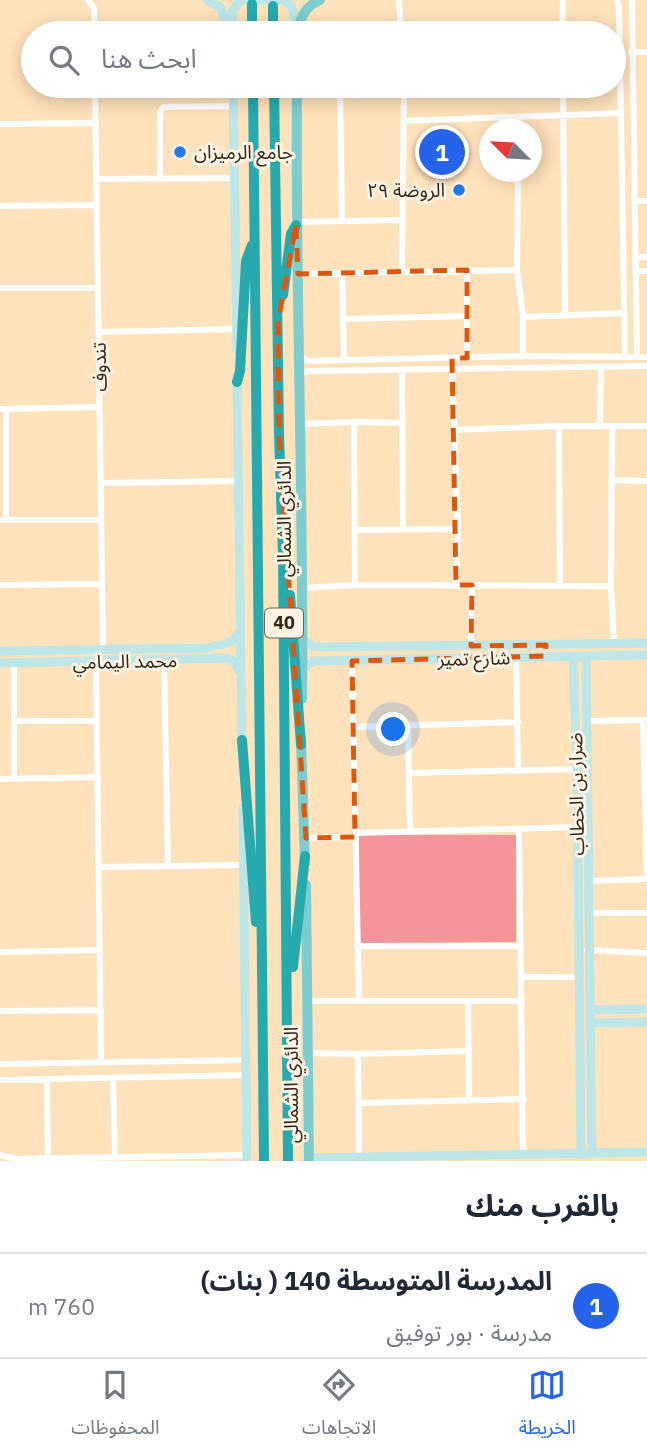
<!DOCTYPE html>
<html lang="ar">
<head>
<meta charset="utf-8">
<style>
	:root { --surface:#fff; --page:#f2f2f3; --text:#1f2937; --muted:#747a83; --line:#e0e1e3; --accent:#2563eb }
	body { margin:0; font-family:"IBM Plex Sans","Noto Sans Arabic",sans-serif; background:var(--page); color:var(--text); direction:rtl }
	.compass { position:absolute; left:479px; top:119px; width:63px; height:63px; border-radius:50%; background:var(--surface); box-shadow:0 4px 18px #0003; rotate:294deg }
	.you { position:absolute; left:394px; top:730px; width:24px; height:24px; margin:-18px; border:5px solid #fff; border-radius:50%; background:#1a73e8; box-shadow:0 0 0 10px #1a73e833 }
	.badge { display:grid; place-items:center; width:46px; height:46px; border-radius:50%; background:var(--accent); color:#fff; font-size:23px; font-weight:700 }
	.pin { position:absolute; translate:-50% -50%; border:4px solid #fff; box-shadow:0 2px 7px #0006 }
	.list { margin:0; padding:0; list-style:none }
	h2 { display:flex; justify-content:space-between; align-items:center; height:91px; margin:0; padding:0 28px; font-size:30px }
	h2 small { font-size:23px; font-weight:400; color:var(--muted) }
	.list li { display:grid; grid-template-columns:46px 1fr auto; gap:21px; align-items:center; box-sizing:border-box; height:105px; padding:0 28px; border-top:2px solid var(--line) }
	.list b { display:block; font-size:26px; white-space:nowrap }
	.list p { margin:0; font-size:23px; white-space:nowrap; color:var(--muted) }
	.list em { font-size:23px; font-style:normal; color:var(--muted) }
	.icon { flex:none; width:38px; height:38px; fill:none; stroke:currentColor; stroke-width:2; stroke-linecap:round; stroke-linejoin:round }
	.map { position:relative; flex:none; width:647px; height:1161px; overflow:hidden; direction:ltr }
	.search { position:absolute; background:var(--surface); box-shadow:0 4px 18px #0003; left:21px; right:21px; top:21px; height:77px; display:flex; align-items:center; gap:18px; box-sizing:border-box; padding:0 24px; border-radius:38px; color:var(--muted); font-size:26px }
	.sheet { height:196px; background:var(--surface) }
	nav { display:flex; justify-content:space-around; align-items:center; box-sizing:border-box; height:98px; border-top:2px solid var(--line); background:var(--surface); font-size:19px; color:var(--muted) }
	nav a { display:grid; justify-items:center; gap:4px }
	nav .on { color:var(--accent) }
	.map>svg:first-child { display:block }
</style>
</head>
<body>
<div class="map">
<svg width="647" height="1161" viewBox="0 0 647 1161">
	<rect width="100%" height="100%" fill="#fee2bb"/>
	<!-- green -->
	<path fill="#f3959a" d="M359 835H516V942L359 943Z"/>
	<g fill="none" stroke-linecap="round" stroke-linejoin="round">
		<!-- street -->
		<path stroke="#fff" stroke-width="6" d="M88 0 94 8V33
			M399 0 401 33
			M617 0 619 6 625 356
			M632 0 637 357
			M562 33 563 0
			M631 52H647
			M95 86 103 649
			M340 86 342 221
			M563 86 565 314
			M404 121 619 113
			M0 124 95 123
			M518 130V118
			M518 172 517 270 523 317V356
			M160 178V113L163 107 234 106
			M96 179 234 178
			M635 201H647
			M0 206 96 205
			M296 222 401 220
			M635 258 647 257
			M467 270V358
			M402 271 404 86
			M635 271H647
			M342 273 344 360
			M298 274 517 270
			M0 288H97
			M523 317 624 313
			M344 319 467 316
			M98 332 236 329
			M300 355 307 361 523 356 647 357
			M452 368 458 529 456 585
			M402 369 403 529
			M300 374 308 371 647 366
			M0 409 99 407
			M354 422 355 585
			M301 424 354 422 403 423
			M559 426 560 585
			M600 427 601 366
			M612 427 611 586 614 644
			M454 430 559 426H647
			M612 480 647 481
			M100 483 238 481
			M0 520H101
			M6 520V409
			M355 530 458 529
			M0 585 102 584
			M302 588 355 585 611 586
			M471 646 472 585
			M516 657 518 770
			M164 660 168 866
			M96 661 101 1063
			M352 661 359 1001
			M643 720 647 879
			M14 721H97
			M588 721 645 720
			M408 725 410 832
			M354 727 518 722
			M409 773 577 769
			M0 779 98 777
			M14 779V663
			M519 829 523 1156
			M356 833 578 827
			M306 838 355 837
			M99 867 243 865
			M590 881 647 879
			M590 913H647
			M357 946H521
			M587 950 647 953
			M0 952 100 950
			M521 977H579
			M308 1001H522
			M468 1001 469 1100
			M0 1011 101 1010
			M309 1053 358 1054 468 1051
			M358 1054 359 1158
			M0 1064 246 1060
			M113 1077 115 1157
			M47 1079 48 1158
			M0 1080 246 1075
			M359 1103 524 1099
			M0 1155 16 1159 247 1155"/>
		<!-- secondary -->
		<path stroke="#bee6e6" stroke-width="9" d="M207 0 220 7 228 30
			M233 33 232 12 237 4 244 0H285L292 7 297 28
			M233 86 237 350
			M237 378 242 745
			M302 639 314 647 647 643
			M0 651 207 648 231 642 240 632
			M573 656 577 769 581 1155
			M586 656 592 1154
			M0 663 228 658 233 661 240 672
			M302 669 314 661 647 655
			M243 808 247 1161
			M591 1010 647 1009
			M591 1023 647 1022
			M309 1158 647 1152"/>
		<!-- primary -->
		<path stroke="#7dccce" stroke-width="10" d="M297 33C301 17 304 7 320 0
			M297 86C295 290 304 494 302 699
			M301 738 305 863
			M306 885 309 1161"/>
		<!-- highway -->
		<path stroke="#27aaad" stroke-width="10" d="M252 4V33
			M273 6V33
			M253 86 264 1161
			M274 86 279 434 283 556 288 1161
			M283 295 291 234 296 225
			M237 382 240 371 246 261 252 245
			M290 595 301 745
			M242 740 256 922
			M293 967 305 856"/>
	</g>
	<!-- marked area -->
	<path fill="none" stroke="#df570d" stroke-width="5" stroke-dasharray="14 9" stroke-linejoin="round" d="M296 225 298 274 467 270V358H452L456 585H472L471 646 546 645 545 656 352 661 355 837 306 838 279 434 278 322Z"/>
	<!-- markers -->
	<g fill="#2378e3" stroke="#fdf2e3" stroke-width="2.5">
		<circle cx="180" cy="152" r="7"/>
		<circle cx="459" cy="190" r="7"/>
	</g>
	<g text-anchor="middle" stroke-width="6" stroke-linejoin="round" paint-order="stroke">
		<!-- shield labels -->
		<rect fill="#fdf2e3" stroke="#706556" stroke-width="2" x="265" y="608.5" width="38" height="29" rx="5"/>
		<g font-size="18" font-weight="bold" fill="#33291a">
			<text x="284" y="629">40</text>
		</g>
		<!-- poi labels -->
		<g font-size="19" fill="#33291a" stroke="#fdf2e3" text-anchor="start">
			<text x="194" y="159">جامع الرميزان</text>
			<text x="445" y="197" text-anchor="end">الروضة ٢٩</text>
		</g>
		<!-- street labels -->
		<g font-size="19" fill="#33291a" stroke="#fdf2e3">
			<text transform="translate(99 367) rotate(-91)" y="7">تندوف</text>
			<text transform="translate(284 519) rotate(-90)" y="7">الدائري الشمالي</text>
			<text transform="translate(474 658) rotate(-1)" y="7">شارع تمير</text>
			<text transform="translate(125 661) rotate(-1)" y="7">محمد اليمامي</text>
			<text transform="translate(576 794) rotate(-91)" y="7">ضرار بن الخطاب</text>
			<text transform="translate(291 1085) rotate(-90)" y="7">الدائري الشمالي</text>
		</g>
	</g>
</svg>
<svg class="compass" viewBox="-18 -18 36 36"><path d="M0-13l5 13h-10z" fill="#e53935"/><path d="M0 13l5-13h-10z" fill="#747a83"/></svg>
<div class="you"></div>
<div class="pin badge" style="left:442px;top:152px">1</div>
<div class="search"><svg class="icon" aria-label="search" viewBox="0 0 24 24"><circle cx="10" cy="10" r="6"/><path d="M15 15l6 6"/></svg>ابحث هنا</div>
</div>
<section class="sheet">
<h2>بالقرب منك<small></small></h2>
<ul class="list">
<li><span class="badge">1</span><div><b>المدرسة المتوسطة 140 ( بنات)</b><p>مدرسة · بور توفيق</p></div><em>760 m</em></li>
</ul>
</section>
<nav>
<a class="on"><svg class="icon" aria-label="map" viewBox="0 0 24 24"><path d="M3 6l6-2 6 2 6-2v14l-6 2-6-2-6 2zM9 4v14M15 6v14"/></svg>الخريطة</a>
<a><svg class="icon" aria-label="directions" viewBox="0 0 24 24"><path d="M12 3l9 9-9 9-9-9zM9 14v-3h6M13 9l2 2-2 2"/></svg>الاتجاهات</a>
<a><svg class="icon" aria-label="saved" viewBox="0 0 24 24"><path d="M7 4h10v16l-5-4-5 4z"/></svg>المحفوظات</a>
</nav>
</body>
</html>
